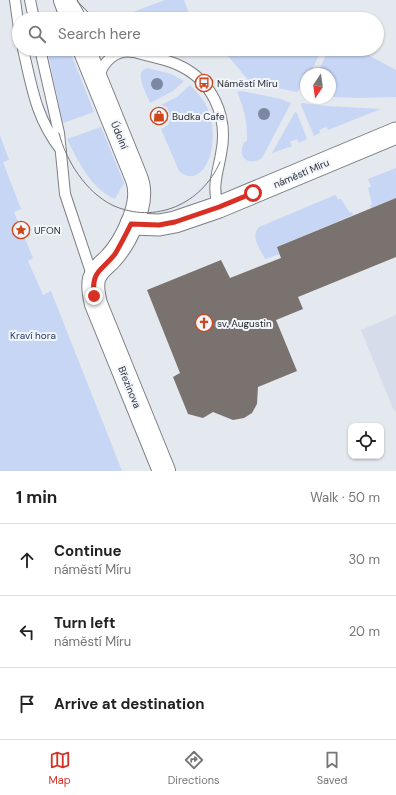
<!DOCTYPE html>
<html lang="en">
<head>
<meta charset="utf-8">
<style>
	:root { --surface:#fff; --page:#f6f6f6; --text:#222; --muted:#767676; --line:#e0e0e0; --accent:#d93025 }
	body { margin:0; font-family:"DM Sans",sans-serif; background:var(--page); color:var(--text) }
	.controls { position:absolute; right:12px; bottom:12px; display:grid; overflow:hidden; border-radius:8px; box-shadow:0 1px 3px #0004 }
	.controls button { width:36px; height:36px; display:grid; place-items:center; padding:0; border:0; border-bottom:1px solid var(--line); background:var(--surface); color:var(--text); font:20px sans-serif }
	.compass { position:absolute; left:300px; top:68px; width:36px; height:36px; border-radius:50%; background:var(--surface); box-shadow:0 1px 3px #0004; rotate:193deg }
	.stop { position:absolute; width:12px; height:12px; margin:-9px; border:3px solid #d93025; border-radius:50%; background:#fff }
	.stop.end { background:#d93025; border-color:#fff; box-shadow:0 1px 4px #0008 }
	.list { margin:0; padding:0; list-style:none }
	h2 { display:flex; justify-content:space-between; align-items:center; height:52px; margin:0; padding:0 16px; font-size:17px }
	h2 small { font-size:13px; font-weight:400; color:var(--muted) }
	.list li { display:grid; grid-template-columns:26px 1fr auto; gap:12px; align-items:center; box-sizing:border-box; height:72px; padding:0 16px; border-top:1px solid var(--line) }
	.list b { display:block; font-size:15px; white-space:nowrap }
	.list p { margin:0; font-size:13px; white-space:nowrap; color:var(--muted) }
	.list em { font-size:13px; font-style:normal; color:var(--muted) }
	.icon { flex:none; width:22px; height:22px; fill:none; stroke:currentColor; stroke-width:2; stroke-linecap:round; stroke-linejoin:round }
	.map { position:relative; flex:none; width:396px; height:471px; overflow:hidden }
	.search { position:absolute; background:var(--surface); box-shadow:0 1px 3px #0004; left:12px; right:12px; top:12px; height:44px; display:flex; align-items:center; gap:10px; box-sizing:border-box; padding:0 14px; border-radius:22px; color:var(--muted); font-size:15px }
	.sheet { height:268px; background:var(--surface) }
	nav { display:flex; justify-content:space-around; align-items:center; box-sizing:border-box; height:56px; border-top:1px solid var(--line); background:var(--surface); font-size:11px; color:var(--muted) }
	nav a { display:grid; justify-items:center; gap:2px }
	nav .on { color:var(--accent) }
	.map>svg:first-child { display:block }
</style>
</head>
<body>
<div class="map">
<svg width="396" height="471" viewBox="0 0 396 471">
	<rect width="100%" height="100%" fill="#e4e8ef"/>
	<!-- built -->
	<path fill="#d6dcea" d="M396 315V411H394L361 330Z"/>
	<!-- green -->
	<path fill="#c7d6f5" d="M165 0H184L191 19H126L125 15Z
		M47 49H69L94 112 63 123Z
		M222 49H322L310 74H306C306 83 303 86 297 92L250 82Z
		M329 49H357L396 70V97L359 98 330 97V74H317Z
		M148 68 171 74 184 81 173 91 150 103C147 94 132 71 148 68Z
		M190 85C200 95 208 105 211 119 215 135 213 167 196 175 190 178 184 175 179 171L161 129 168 125 171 118 167 107 161 105 177 97Z
		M241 91 281 99 291 103 262 158C255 163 242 163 242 152 241 149 243 145 244 142L247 141C247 121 245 111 237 92Z
		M302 103 327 106 381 109 328 130 326 127 319 130 320 133 314 136 301 105Z
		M295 112 297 113 307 139 299 143 297 139 290 142 292 146 272 153Z
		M101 127 124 183 115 199C91 189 78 161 67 139Z
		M0 135 9 160 3 162 21 209 14 212 33 258 28 261 43 295 51 291 122 471H0Z
		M396 168V198L371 208 370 205 372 204 368 188 371 186 368 179Z
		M335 195 338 199H341L350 213 352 212 353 215 277 247 280 254 265 259C260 248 250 237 259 227Z"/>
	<!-- building -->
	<path fill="#7a726f" d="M396 198V257L298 297 303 309 276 320 297 371 258 387 257 404 252 413 244 418 233 420 213 412 203 418 188 414 173 377 180 373 147 290 221 260 230 278 281 258 277 247Z"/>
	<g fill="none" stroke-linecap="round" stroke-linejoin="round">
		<defs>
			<path id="service" d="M15 0 19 29
				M30 0 34 19
				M73 5 87 19
				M23 49C32 88 36 118 61 150
				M40 49 59 133 65 194 93 278
				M126 49C142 56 160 57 176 64 212 79 229 116 221 154 218 172 211 188 219 207
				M99 78C102 62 116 49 133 52"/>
			<path id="minor" d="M131 224 159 225 175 222 219 207 396 133"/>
			<path id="tertiary" d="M65 0 72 19
				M84 49 134 172C136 177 139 183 139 190 141 210 125 243 111 258 105 265 97 269 94 279 92 287 94 296 96 304L164 471"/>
		</defs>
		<!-- service casing -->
		<use href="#service" stroke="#7c8086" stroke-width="12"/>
		<!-- minor casing -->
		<use href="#minor" stroke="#7c8086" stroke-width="23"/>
		<!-- tertiary casing -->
		<use href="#tertiary" stroke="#7c8086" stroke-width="24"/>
		<!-- service -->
		<use href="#service" stroke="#fff" stroke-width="10"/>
		<!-- minor -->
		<use href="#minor" stroke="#fff" stroke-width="21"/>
		<!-- tertiary -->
		<use href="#tertiary" stroke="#fff" stroke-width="22"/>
		<!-- tram -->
		<path stroke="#74767b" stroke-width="1" d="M77 0 88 19
			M59 133C66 161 86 192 112 205 155 225 202 204 220 162"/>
	</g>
	<!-- trees -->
	<g fill="#7c87a3">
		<circle cx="157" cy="84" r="6"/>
		<circle cx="264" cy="114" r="6"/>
	</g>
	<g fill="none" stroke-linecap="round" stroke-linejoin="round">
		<!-- route -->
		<path stroke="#d93025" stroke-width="5" d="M94 296C91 270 102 271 115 254 121 244 126 234 131 224L159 225 175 222 219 207 253 193"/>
	</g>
	<!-- icons -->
	<defs>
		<symbol id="bus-ring" viewBox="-11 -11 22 22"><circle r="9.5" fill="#f1f5fc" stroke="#ce461a" stroke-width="1.5"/><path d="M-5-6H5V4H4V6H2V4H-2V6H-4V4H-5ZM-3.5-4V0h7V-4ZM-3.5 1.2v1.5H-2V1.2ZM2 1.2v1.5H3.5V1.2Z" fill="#ce461a"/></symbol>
		<symbol id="shop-ring" viewBox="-11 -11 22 22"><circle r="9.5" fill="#f1f5fc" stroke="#ce461a" stroke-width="1.5"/><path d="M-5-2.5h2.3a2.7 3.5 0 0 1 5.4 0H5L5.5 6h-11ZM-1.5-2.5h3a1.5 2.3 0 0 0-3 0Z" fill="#ce461a"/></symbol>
		<symbol id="sight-ring" viewBox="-11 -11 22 22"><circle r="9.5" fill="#f1f5fc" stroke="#ce461a" stroke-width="1.5"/><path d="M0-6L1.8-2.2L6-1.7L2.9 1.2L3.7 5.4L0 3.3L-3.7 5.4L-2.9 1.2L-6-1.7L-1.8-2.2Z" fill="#ce461a"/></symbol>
		<symbol id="church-ring" viewBox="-11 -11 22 22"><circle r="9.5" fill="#f1f5fc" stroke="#ce461a" stroke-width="1.5"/><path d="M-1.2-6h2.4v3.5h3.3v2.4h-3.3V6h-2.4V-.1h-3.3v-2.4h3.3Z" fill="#ce461a"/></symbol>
	</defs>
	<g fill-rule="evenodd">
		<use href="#bus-ring" x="194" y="73" width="20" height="20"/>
		<use href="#shop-ring" x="149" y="106" width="20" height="20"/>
		<use href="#sight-ring" x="11" y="220" width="20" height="20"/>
		<use href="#church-ring" x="194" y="313" width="20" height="20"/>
	</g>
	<g text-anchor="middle" stroke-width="4" stroke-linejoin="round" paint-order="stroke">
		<!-- poi labels -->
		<g font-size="10" fill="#2b2c2f" stroke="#f1f5fc" text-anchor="start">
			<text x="217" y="87">Náměstí Míru</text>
			<text x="172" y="120">Budka Cafe</text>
			<text x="34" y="234">UFON</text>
			<text x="217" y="327">sv. Augustin</text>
		</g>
		<!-- street labels -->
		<g font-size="10" fill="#2b2c2f" stroke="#f1f5fc">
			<text transform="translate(120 135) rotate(68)" y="4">Údolní</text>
			<text transform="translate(301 173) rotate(-23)" y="4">náměstí Míru</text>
			<text transform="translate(130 387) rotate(68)" y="4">Březinova</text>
		</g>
		<!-- park labels -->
		<g font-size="10" fill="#263864" stroke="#f1f5fc">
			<text x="33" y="339">Kraví hora</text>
		</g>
	</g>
</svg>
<div class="controls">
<button><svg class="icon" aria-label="locate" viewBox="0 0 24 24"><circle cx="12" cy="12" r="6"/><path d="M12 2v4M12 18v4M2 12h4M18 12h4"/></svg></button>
</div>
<svg class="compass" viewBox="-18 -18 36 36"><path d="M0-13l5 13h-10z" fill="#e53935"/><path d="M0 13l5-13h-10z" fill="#767676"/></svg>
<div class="stop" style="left:253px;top:193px"></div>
<div class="stop end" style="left:94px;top:296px"></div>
<div class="search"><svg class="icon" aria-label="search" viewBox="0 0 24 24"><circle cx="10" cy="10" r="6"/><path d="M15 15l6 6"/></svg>Search here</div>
</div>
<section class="sheet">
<h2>1 min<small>Walk · 50 m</small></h2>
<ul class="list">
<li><svg class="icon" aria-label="ahead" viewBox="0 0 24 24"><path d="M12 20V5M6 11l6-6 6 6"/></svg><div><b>Continue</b><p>náměstí Míru</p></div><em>30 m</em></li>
<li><svg class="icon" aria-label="left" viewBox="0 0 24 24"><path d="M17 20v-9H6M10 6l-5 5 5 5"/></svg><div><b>Turn left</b><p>náměstí Míru</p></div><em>20 m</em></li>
<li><svg class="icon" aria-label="arrive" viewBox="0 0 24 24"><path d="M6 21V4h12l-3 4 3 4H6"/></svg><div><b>Arrive at destination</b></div></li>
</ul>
</section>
<nav>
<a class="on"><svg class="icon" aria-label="map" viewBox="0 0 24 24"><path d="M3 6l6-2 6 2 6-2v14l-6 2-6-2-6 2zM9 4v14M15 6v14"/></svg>Map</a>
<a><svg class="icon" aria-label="directions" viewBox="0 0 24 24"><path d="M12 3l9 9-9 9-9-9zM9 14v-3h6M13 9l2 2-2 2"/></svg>Directions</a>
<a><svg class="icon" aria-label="saved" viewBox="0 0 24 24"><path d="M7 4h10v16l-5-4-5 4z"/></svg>Saved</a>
</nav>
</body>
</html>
